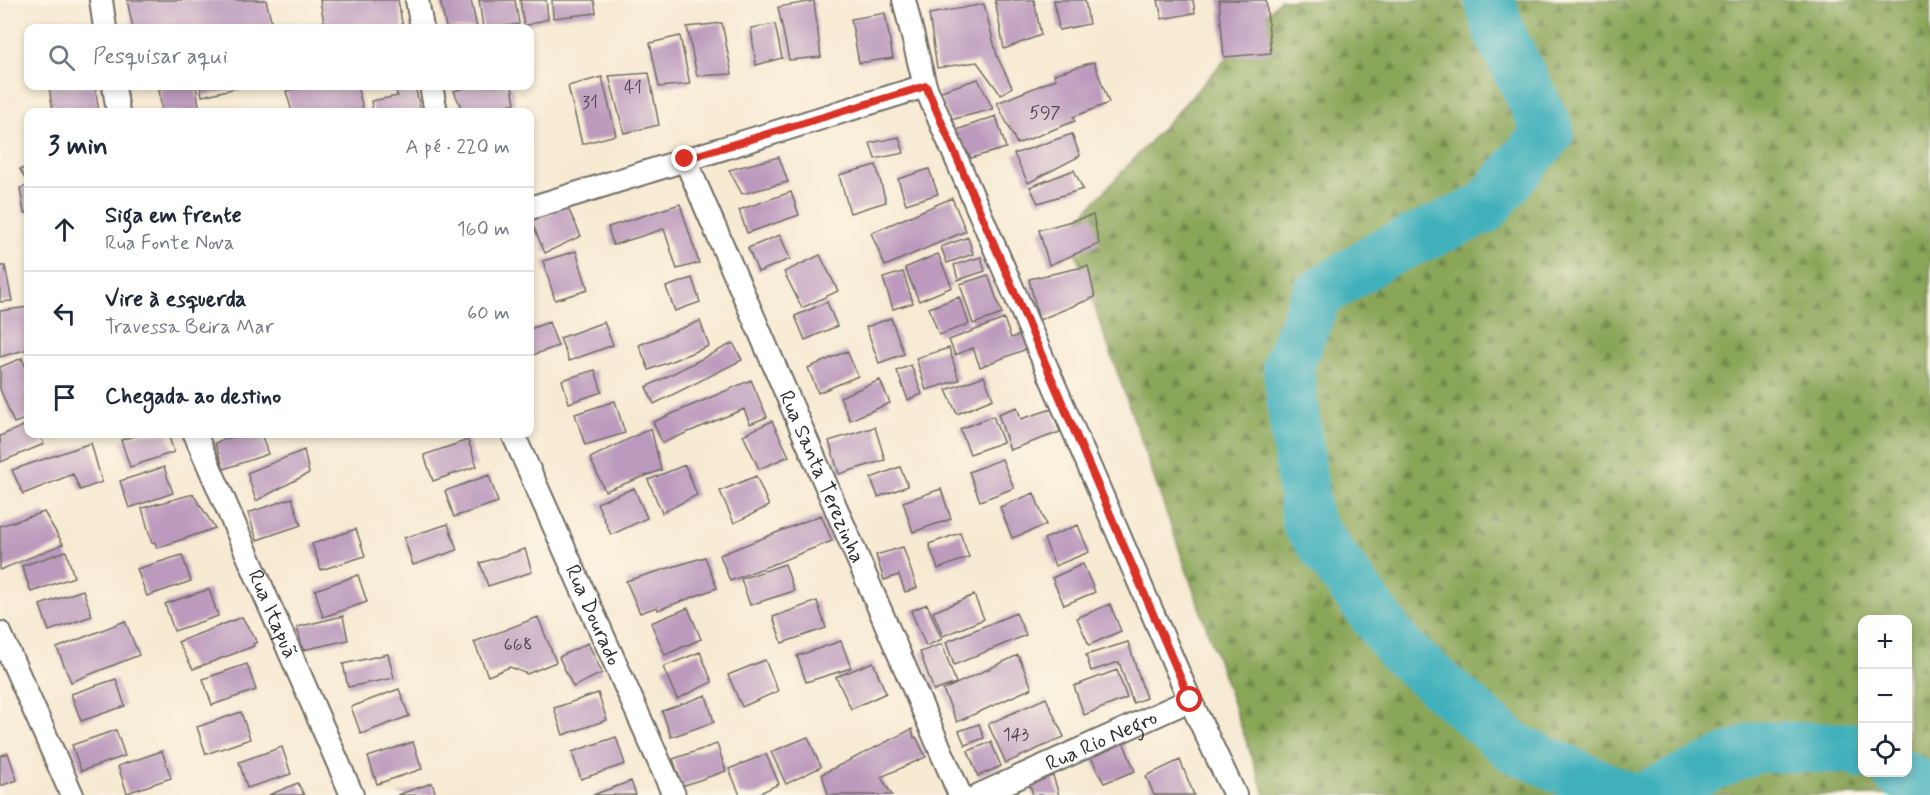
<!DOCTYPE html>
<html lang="pt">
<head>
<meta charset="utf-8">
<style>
	:root { --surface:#fff; --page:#f6f6f7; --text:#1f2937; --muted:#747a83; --line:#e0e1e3 }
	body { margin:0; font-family:Mynerve,sans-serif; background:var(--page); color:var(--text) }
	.controls { position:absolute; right:18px; bottom:18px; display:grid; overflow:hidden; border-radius:12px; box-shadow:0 3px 9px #0003 }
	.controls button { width:54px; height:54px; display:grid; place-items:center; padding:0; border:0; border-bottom:2px solid var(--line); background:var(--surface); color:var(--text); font:30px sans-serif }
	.stop { position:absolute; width:18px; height:18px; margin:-14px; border:4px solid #d93025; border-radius:50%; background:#fff }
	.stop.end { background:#d93025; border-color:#fff; box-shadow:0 2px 6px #0008 }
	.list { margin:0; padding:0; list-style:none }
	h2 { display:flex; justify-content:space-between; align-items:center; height:78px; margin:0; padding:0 24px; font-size:26px }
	h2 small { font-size:20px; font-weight:400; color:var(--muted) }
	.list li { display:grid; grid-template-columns:39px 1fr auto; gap:18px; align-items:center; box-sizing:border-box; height:84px; padding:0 24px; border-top:2px solid var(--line) }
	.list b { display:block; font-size:22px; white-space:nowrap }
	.list p { margin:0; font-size:20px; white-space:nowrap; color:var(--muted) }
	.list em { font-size:20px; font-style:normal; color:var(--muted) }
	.icon { flex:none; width:33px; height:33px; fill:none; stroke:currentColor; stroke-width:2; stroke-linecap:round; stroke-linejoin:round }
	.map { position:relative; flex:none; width:1930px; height:795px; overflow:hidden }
	.search { position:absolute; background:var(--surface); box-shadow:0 3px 9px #0003; left:24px; top:24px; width:510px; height:66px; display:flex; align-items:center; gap:15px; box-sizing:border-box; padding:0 21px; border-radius:12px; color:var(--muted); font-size:22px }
	.panel { position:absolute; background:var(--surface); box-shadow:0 3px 9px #0003; left:24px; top:108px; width:510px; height:330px; border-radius:12px }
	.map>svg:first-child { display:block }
</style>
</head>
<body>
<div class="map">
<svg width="1930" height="795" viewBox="0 0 1930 795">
	<defs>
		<pattern id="forest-firs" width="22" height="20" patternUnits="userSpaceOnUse" patternTransform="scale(1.5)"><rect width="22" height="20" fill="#8aa659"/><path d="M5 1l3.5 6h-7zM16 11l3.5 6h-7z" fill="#71874a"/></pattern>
	</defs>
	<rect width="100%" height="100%" fill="#fcf5e5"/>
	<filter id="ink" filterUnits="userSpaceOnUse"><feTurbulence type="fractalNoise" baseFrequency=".0167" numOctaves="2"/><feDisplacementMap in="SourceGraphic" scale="12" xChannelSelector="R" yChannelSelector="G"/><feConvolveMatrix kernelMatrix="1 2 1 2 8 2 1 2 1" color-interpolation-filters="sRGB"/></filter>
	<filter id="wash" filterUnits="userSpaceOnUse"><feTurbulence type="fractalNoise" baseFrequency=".008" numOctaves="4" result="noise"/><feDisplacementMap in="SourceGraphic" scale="24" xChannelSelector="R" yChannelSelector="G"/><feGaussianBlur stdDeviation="1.35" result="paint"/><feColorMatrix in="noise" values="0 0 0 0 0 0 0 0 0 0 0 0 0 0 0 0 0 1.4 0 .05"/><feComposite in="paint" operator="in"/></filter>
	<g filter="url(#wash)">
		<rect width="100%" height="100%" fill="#f7ead3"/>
		<!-- forest -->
		<path fill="url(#forest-firs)" stroke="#5a6842" stroke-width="1.5" fill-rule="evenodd" d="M1280 0H1930V795H1265L1068 231ZM1862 620H1908V772H1862Z"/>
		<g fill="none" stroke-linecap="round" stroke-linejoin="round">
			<!-- river -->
			<path stroke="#40b0bb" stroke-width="51" d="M1490 0 1500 34 1549 132 1484 209 1382 254 1317 295 1288 365 1307 523 1400 650 1513 747 1623 795
				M1897 772 1930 791
				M1648 795 1756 747 1854 748 1862 753"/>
		</g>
		<g id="blocks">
			<!-- building -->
			<path fill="#bc9abd" d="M127 0H266L273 28H133Z
				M320 0H398L403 28H325Z
				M440 0H471L477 28H446Z
				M479 0H515L519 24 497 28H483Z
				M520 0H546L548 19 524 26Z
				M552 0H594L596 13 553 18Z
				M995 0H1034L1041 35 1004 49Z
				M1054 0H1085L1089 24 1059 30Z
				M1158 0H1193L1195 13 1162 19Z
				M1219 0H1266L1271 53 1224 57Z
				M814 1 821 57 789 60 778 7Z
				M984 4 997 56 1012 87 1001 95 977 62 937 68 929 14Z
				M885 13 893 58 859 63 851 19Z
				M722 23 732 74 697 76 687 27Z
				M775 24 782 58 756 65 751 28Z
				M680 36 690 84 659 87 650 43Z
				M1094 62 1109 103 1073 117 1075 121 1017 144 997 103 1056 79 1054 74Z
				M649 73 659 125 624 133 609 76Z
				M602 77 616 135 582 144 568 86Z
				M978 79 993 109 950 120 938 92Z
				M49 86H95L99 112H53Z
				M177 86H196L200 112H162L159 89Z
				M200 86H245L202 96Z
				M301 86H357L364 112H292L286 91Z
				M393 86H415L421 112H373L371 101 398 96Z
				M472 86H512L515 103 484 112H463L454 91Z
				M996 116 1006 148 971 158 954 131Z
				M1072 134 1080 156 1028 183 1014 154Z
				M899 137 904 153 875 159 870 143Z
				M779 157 788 182 742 194 729 170Z
				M876 165 886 202 850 213 839 175Z
				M28 168V178L25 179 20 169Z
				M929 169 938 194 906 204 898 179Z
				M1074 170 1083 189 1038 203 1030 187Z
				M28 186V213H24L20 188Z
				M791 192 799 215 747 233 739 210Z
				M952 198 966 231 885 266 871 233Z
				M680 204 699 263 677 269 664 229 613 245 608 227Z
				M567 206 581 236 545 253 531 221Z
				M1093 215 1099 244 1049 265 1039 230Z
				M780 235 790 259 758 272 748 248Z
				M968 237 973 254 947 263 941 247Z
				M576 251 588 290 555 300 543 261Z
				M938 254 952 287 919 301 905 268Z
				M820 255 838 291 802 308 784 272Z
				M981 257 985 271 958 280 954 265Z
				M0 266H5L12 301 0 302Z
				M1088 266 1095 297 1039 320 1029 279Z
				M903 272 913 303 893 309 883 278Z
				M988 275 1002 314 973 324 960 284Z
				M692 278 700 302 675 311 666 287Z
				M959 297 969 324 939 335 929 308Z
				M827 302 837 326 805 340 795 316Z
				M28 307V349L0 357V311Z
				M891 318 904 354 879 363 866 327Z
				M1004 319 1011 338 1028 332 1034 346 980 367 973 348 955 355 949 340Z
				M700 321 709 346 649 370 639 345Z
				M549 322 558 346 530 356V329Z
				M604 322 613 345 569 361 560 338Z
				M733 343 742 360 654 404 646 387Z
				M949 348 959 380 926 390 916 358Z
				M847 351 858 376 818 393 808 368Z
				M22 358 28 374V418L14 423 0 389V367Z
				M911 365 922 394 908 400 897 371Z
				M595 370 602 392 569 403 562 380Z
				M984 376 993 399 957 414 946 390Z
				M751 380 767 417 750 424 744 409 662 443 653 422Z
				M880 380 890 403 850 420 840 397Z
				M615 401 625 433 585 445 575 414Z
				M1017 407 1021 419 1052 409 1060 432 1010 450 998 414Z
				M993 416 1003 442 970 454 960 429Z
				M772 421 789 456 759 469 743 435Z
				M28 424V434H39L44 444 1 462 0 436Z
				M875 427 885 460 839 474 829 441Z
				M651 428 661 470 605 491 590 458Z
				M141 434H168L174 452 130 467 121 440Z
				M241 434H261L268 454 224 469 215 443Z
				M468 440 477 466 433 481 424 455Z
				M91 443 102 482 80 490 73 474 23 494 12 470Z
				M304 450 309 473 256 501 247 473Z
				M1002 459 1014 488 980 501 969 472Z
				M685 465 697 495 662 513 648 480Z
				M164 467 173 493 129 508 120 481Z
				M900 467 908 486 878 497 871 478Z
				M489 475 498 502 454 517 445 491Z
				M756 476 769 506 734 523 720 491Z
				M634 488 647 518 611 535 597 503Z
				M941 489 951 519 913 532 903 502Z
				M1034 493 1046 525 1012 538 1000 507Z
				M193 494 215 528 157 548 155 542 152 543 142 508Z
				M292 498 301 525 257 540 248 513Z
				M44 512 63 544 0 570V526Z
				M821 515 832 541 730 581 720 555Z
				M448 524 457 550 413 565 404 538Z
				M1078 525 1089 552 1055 566 1044 539Z
				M356 529 365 556 321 570 312 544Z
				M960 533 969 557 938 569 929 544Z
				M903 547 917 588 905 592 899 575 884 580 876 555Z
				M525 549 532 572 488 586 480 563Z
				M66 551 74 577 31 592 22 566Z
				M182 555 191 581 147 596 137 569Z
				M705 557 717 588 658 610 657 607 640 613 626 581Z
				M785 564 794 591 750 605 741 579Z
				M1083 564 1095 592 1064 605 1052 578Z
				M358 575 367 602 323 617 315 590Z
				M209 589 218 616 174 631 165 604Z
				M83 590 92 616 49 631 40 605Z
				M974 595 984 619 943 636 933 612Z
				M817 601 826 628 782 643 773 617Z
				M927 604 942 639 926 646 911 611Z
				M1110 604 1121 631 1089 645 1077 618Z
				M688 608 701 639 665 655 651 623Z
				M1016 613 1026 635 954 665 946 642Z
				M343 616 348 640 303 650 297 627Z
				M242 617 257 642 253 644 254 646 193 669 178 642Z
				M538 617 556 662 527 674 510 667 488 676 474 642Z
				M125 621 139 655 71 682 57 648Z
				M841 641 851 668 806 682 797 656Z
				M1128 642 1146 698 1133 703 1119 662 1091 671 1086 655Z
				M588 643 602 673 573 687 559 657Z
				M942 644 956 683 934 691 920 652Z
				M700 652 712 682 677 699 663 667Z
				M388 654 394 678 348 687 343 664Z
				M1018 655 1032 688 957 722 943 690Z
				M765 660 778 691 742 707 728 675Z
				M873 662 886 693 851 709 836 677Z
				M247 664 256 690 212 705 203 679Z
				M1117 670 1127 698 1084 715 1074 686Z
				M116 679 125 706 81 721 71 694Z
				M399 689 409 716 361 734 351 707Z
				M598 693 607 720 563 735 554 708Z
				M706 695 714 722 671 737 662 711Z
				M1046 698 1064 737 1006 763 988 724Z
				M241 712 250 739 206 754 197 727Z
				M979 724 984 738 965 745 959 731Z
				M912 729 914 738 916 737 926 757 881 777 892 795H828L822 774Z
				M116 730 125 756 81 771 72 745Z
				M1120 734 1135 771 1104 783 1087 750Z
				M616 737 625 764 581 779 572 752Z
				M808 737 821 767 786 784 771 752Z
				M413 742 422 769 377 784 368 757Z
				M991 742 1001 766 978 776 968 751Z
				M717 744 726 771 682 786 673 759Z
				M282 747 291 774 247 788 239 762Z
				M162 751 171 778 127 793 118 766Z
				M8 753 17 780 0 786V756Z
				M766 754 779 784 756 795H740L729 769Z
				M1180 760 1194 795H1154L1146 776Z
				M1053 776 1059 795H1033L1029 782Z
				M631 781 636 795H593Z
				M298 783 304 795H269Z
				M432 783 436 795H397Z"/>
		</g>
	</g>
	<g filter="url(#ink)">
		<use href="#blocks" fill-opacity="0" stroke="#726e66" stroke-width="1.5"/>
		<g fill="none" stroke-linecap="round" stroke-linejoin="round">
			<defs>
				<g id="minor">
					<path d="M101 0 105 28"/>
					<path d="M417 0 422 28"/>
					<path d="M904 0 925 86 1190 700 1235 795"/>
					<path d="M114 86 118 112"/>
					<path d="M431 86 436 112"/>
					<path id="s1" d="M685 159 960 795"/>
					<path d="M530 208 925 86"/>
					<path id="s2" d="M195 434 352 795"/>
					<path id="s3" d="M513 434 674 795"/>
					<path d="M0 633 72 795"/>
					<path id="s4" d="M979 795 1190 700"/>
				</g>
			</defs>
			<!-- minor casing -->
			<use href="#minor" stroke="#726e66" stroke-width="26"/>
			<!-- minor -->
			<use href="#minor" stroke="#fff" stroke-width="22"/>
		</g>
	</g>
	<g fill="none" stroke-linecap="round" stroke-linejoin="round" filter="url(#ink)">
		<!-- route -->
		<path stroke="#d93025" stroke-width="8" d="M685 159 926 86 1190 700"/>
	</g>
	<g text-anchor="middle" stroke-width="4.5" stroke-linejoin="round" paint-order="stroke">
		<!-- number labels -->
		<g font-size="18" fill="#4f4750">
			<text x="633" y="93">41</text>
			<text x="590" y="108">31</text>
			<text x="1045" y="118">597</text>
			<text x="518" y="650">668</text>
			<text x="1016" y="740">143</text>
		</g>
		<!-- street labels -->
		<g font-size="21" fill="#2b2b2b" stroke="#fcf5e5">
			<text dy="7" stroke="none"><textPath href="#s1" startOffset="346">Rua Santa Terezinha</textPath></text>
			<text dy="7" stroke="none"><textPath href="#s2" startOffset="196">Rua Itapuã</textPath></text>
			<text dy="7" stroke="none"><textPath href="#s3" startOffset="198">Rua Dourado</textPath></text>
			<text dy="7" stroke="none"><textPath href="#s4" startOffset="134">Rua Rio Negro</textPath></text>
		</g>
	</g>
</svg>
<div class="controls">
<button>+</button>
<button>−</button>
<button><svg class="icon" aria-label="locate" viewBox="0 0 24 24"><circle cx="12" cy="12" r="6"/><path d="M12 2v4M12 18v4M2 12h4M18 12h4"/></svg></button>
</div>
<div class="stop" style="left:1190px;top:700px"></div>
<div class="stop end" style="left:685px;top:159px"></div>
<div class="search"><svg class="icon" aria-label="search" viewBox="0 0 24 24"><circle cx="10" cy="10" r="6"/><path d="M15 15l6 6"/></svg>Pesquisar aqui</div>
<section class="panel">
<h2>3 min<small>A pé · 220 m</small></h2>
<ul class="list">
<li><svg class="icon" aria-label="ahead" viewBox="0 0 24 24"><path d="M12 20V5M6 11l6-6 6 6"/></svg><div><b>Siga em frente</b><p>Rua Fonte Nova</p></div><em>160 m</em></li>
<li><svg class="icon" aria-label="left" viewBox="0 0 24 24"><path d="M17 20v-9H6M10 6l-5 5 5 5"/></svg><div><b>Vire à esquerda</b><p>Travessa Beira Mar</p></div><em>60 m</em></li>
<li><svg class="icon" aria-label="arrive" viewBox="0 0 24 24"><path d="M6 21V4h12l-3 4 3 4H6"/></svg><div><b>Chegada ao destino</b></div></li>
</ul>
</section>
</div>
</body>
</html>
